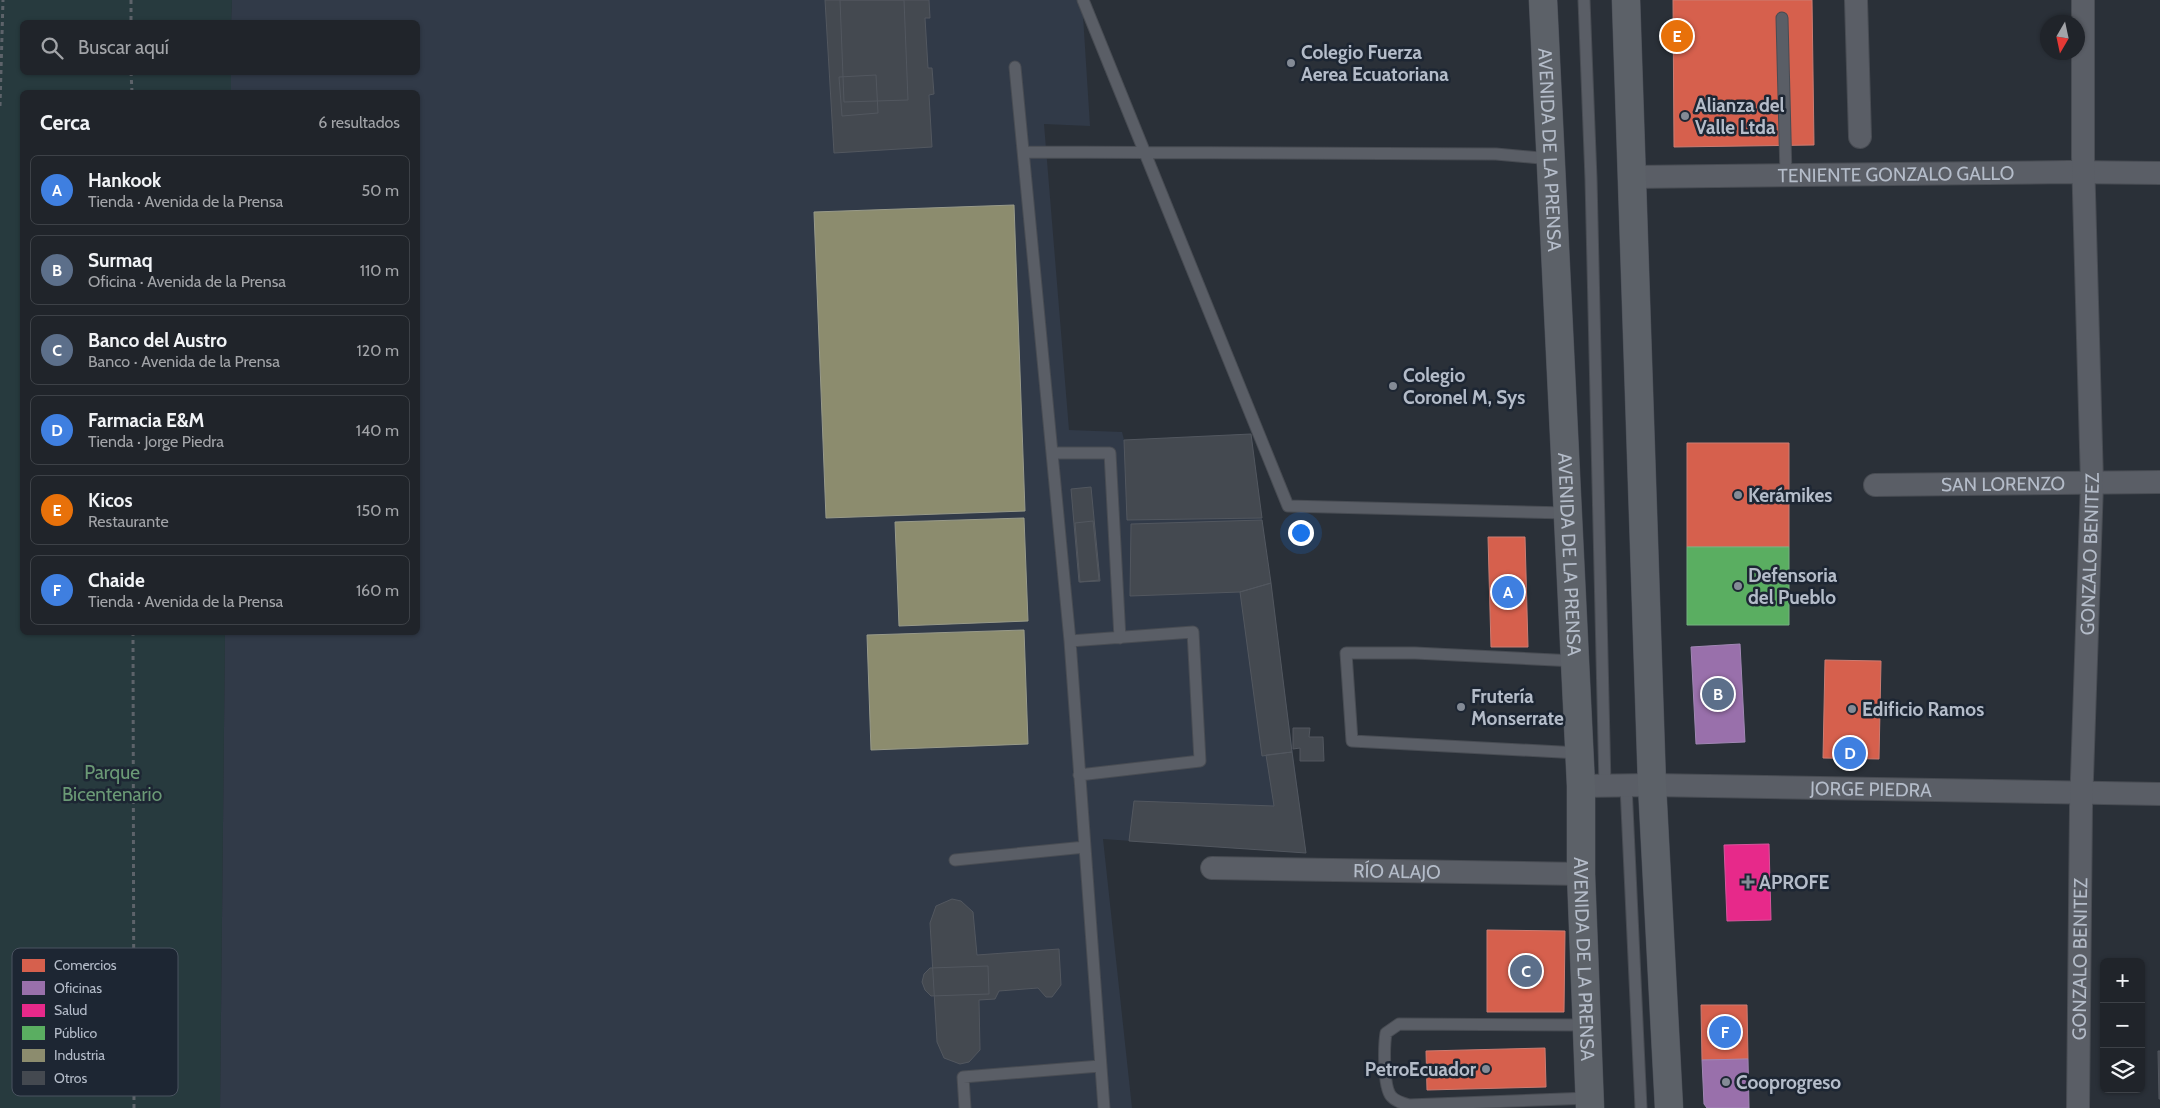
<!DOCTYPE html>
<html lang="es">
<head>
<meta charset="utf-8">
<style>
	:root { --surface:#20242a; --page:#2d3036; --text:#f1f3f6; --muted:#a2a4a8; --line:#3d4147; --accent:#0b8043 }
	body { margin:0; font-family:Cabin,sans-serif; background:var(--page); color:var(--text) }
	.controls { position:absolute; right:15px; bottom:15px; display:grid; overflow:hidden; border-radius:8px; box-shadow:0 1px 4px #0004 }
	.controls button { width:45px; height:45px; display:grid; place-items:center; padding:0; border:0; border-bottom:1px solid var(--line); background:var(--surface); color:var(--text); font:25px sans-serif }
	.compass { position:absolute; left:2040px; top:15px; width:45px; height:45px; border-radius:50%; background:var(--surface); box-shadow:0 1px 4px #0004; rotate:189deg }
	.you { position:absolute; left:1300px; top:532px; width:18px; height:18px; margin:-12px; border:4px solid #fff; border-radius:50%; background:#1a73e8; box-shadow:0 0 0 8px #1a73e833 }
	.badge { display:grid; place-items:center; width:32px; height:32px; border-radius:50%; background:var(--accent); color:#fff; font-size:16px; font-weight:700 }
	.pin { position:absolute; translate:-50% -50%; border:2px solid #fff; box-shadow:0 1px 5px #0006 }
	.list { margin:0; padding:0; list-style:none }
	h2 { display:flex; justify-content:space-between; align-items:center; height:65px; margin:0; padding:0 20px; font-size:21px }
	h2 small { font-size:16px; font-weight:400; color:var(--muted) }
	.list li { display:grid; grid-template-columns:32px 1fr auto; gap:15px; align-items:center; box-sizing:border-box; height:70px; margin:0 10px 10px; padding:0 10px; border:1px solid var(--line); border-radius:8px }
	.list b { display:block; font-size:19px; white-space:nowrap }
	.list p { margin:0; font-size:16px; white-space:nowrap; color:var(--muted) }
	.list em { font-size:16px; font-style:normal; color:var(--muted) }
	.icon { flex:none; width:28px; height:28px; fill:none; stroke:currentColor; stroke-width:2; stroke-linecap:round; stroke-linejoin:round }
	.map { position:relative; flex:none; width:2160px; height:1108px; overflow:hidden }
	.search { position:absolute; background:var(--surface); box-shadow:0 1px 4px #0004; left:20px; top:20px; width:400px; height:55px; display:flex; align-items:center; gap:12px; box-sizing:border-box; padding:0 18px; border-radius:8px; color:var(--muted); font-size:19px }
	.panel { position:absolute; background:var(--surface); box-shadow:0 1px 4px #0004; left:20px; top:90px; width:400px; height:545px; border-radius:8px }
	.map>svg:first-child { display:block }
</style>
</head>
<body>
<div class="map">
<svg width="2160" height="1108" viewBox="0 0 2160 1108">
	<rect width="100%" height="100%" fill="#2a3038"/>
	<!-- airport -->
	<path fill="#313a48" d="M232 0H1082L1090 126 1044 124 1069 430 1122 432 1124 440 1251 434 1306 853 1103 839 1132 1108H220L225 633 418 632V92H231V73L418 72V22H231Z"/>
	<!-- green -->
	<path fill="#273a3e" d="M0 0H232L231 22H22V72L231 73V92H22V632L225 633 220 1108H0Z"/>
	<!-- shops -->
	<path fill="#d6604d" stroke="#cc7c72" d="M1673 0H1812L1814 145 1674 147Z
		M1687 443H1789V547H1687Z
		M1488 537H1525L1528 647H1491Z
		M1825 660 1881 661 1879 759 1823 758Z
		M1487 930 1565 931 1564 1012H1487Z
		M1701 1005H1747L1748 1059 1702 1060Z
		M1545 1048 1546 1087 1427 1090 1426 1051Z"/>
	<!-- offices -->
	<path fill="#9970ab" stroke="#a187b4" d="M1740 644 1745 742 1696 744 1691 647Z
		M1748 1059 1749 1108H1707L1704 1104 1702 1060Z"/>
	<!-- health -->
	<path fill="#e7298a" stroke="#d8559d" d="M1769 844 1771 920 1727 921 1724 845Z"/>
	<!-- public -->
	<path fill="#5aae61" stroke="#75b280" d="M1687 547H1789V625H1687Z"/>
	<!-- industry -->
	<path fill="#8c8c6e" stroke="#989a89" d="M1014 205 1025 511 826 518 814 212Z
		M1024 518 1028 621 899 626 895 522Z
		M1024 630 1028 744 871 750 867 635Z"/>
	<!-- building -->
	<path fill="#444950" stroke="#52575f" d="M825 0H929L930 18H925L928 68H932L934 94 929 95 932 147 834 153Z
		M840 0H904L908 100 844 102Z
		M876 75 878 113 842 116 839 77Z
		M1251 434 1262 518 1127 520 1124 440Z
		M1091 487 1100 581 1079 582 1071 489Z
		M1262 520 1271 583 1240 592 1130 596 1131 524Z
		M1093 521 1099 580 1080 582 1075 523Z
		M1271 583 1292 752 1262 756 1240 592Z
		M1293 728H1310L1309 737H1323L1324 761H1300V748L1293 749Z
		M1292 752 1306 853 1129 841 1134 801 1274 806 1266 755Z
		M952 899 961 901 973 912 977 955 1059 949 1061 985 1052 997H1046L1038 988 999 991 995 999 979 1000 980 1050 969 1062 960 1064 944 1058 937 1042 930 923 936 906Z
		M988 966 989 994 931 996 925 990 922 982 924 974 930 968Z
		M2158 1051H2160V1099H2159Z"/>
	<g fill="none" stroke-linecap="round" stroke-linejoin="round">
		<defs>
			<path id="lane" d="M1083 0 1288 506 1567 513
				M1584 0 1591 179 1605 786
				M1782 18 1786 176
				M1015 67 1070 641 1104 1108
				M1024 152 1496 154 1551 159
				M1052 453H1110L1120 638
				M1070 641 1193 632 1200 761 1079 775
				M1575 661 1415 653H1346L1352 741 1579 753
				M1626 786 1641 1108
				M955 860 1085 847
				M1587 1025 1399 1024 1386 1033C1384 1045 1383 1086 1391 1096 1395 1101 1402 1103 1409 1105L1589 1098
				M965 1108 963 1077 1100 1066"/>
			<g id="street">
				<path d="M1856 0 1860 137"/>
				<path id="s1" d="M1632 177 2069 172 2160 173"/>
				<path id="s2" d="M1875 485 2160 482"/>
				<path id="s3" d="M1581 786 1652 785 2160 794"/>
				<path id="s4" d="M1212 868 1581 874"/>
				<path id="s5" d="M2078 1108 2081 807 2092 483 2083 157V0"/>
			</g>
			<g id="primary">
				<path id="s6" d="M1543 0 1581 786V874L1590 1108"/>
				<path d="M1626 0 1652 785 1669 1108"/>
			</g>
		</defs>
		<!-- lane casing -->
		<use href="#lane" stroke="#484c53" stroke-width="13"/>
		<!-- street casing -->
		<use href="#street" stroke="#484c53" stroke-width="24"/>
		<!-- primary casing -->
		<use href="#primary" stroke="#484c55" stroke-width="29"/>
		<!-- path -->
		<path stroke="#5d636a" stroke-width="3" stroke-dasharray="4 4" stroke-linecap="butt" d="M131 0V22
			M131 72 132 92
			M0 106 3 0
			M133 632 134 1108"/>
		<!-- lane -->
		<use href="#lane" stroke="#5a5e66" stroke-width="11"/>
		<!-- street -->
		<use href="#street" stroke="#5a5e66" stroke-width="22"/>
		<!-- primary -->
		<use href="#primary" stroke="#5c6168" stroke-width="28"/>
	</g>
	<!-- markers -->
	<g fill="#848b96" stroke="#1d2633" stroke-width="2">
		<circle cx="1291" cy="63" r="5"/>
		<circle cx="1685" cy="116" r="5"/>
		<circle cx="1393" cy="386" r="5"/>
		<circle cx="1738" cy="495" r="5"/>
		<circle cx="1738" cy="586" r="5"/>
		<circle cx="1461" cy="707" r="5"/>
		<circle cx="1852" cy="709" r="5"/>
		<path d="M1745.5 874.5h5v5h5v5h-5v5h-5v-5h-5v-5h5z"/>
		<circle cx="1486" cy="1069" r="5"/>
		<circle cx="1726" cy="1082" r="5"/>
	</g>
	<g text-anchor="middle" stroke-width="5" stroke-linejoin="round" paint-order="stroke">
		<!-- poi labels -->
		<g font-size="19" font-weight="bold" fill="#b4bcc9" stroke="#1d2633" text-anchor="start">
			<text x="1301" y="59">Colegio Fuerza<tspan x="1301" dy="22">Aerea Ecuatoriana</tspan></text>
			<text x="1695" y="112">Alianza del<tspan x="1695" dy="22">Valle Ltda</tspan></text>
			<text x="1403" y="382">Colegio<tspan x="1403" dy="22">Coronel M, Sys</tspan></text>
			<text x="1748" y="502">Kerámikes</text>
			<text x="1748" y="582">Defensoria<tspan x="1748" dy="22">del Pueblo</tspan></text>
			<text x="1471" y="703">Frutería<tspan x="1471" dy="22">Monserrate</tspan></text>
			<text x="1862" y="716">Edificio Ramos</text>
			<text x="1759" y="889">APROFE</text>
			<text x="1476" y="1076" text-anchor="end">PetroEcuador</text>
			<text x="1736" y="1089">Cooprogreso</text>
		</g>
		<!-- street labels -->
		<g font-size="19" fill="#b4bcc9" stroke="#1d2633">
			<text dy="7" stroke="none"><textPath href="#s6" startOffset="150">AVENIDA DE LA PRENSA</textPath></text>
			<text dy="7" stroke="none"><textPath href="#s1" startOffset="264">TENIENTE GONZALO GALLO</textPath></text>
			<text dy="7" stroke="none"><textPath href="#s2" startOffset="128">SAN LORENZO</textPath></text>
			<text dy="7" stroke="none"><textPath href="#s6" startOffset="555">AVENIDA DE LA PRENSA</textPath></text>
			<text dy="7" stroke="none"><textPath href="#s5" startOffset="554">GONZALO BENITEZ</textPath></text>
			<text dy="7" stroke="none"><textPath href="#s3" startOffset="290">JORGE PIEDRA</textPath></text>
			<text dy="7" stroke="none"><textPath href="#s4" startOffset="185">RÍO ALAJO</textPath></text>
			<text dy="7" stroke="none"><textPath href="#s6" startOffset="960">AVENIDA DE LA PRENSA</textPath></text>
			<text dy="7" stroke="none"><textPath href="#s5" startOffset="149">GONZALO BENITEZ</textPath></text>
		</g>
		<!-- park labels -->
		<g font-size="19" fill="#6b9a76" stroke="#1d2633">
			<text x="112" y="779">Parque<tspan x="112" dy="22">Bicentenario</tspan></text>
		</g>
	</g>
	<!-- legend -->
	<rect x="12" y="948" width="166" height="148" rx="8" fill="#1d2633" stroke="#4a5360" stroke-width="1"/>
	<rect x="22" y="959" width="23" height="13" fill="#d6604d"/>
	<rect x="22" y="981" width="23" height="14" fill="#9970ab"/>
	<rect x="22" y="1004" width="23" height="13" fill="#e7298a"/>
	<rect x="22" y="1026" width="23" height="14" fill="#5aae61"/>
	<rect x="22" y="1049" width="23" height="13" fill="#8c8c6e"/>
	<rect x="22" y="1071" width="23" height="14" fill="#444950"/>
	<g font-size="14" fill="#b4bcc9">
		<text x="54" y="970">Comercios</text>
		<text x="54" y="993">Oficinas</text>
		<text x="54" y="1015">Salud</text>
		<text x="54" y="1038">Público</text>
		<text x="54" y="1060">Industria</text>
		<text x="54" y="1083">Otros</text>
	</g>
</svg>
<div class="controls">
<button>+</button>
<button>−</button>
<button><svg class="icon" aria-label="layers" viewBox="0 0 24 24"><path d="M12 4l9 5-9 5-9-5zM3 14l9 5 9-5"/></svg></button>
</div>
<svg class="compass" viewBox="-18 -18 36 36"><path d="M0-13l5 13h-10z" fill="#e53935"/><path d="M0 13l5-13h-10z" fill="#a2a4a8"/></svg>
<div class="you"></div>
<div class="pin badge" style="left:1508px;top:592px;background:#3f7fe0">A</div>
<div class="pin badge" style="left:1718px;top:694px;background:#5c6f8a">B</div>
<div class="pin badge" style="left:1526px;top:971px;background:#5c6f8a">C</div>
<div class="pin badge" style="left:1850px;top:753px;background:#3f7fe0">D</div>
<div class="pin badge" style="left:1677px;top:36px;background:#e8710a">E</div>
<div class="pin badge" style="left:1725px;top:1032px;background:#3f7fe0">F</div>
<div class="search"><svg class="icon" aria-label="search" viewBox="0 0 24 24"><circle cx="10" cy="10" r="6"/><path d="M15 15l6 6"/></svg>Buscar aquí</div>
<section class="panel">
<h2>Cerca<small>6 resultados</small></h2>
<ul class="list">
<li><span class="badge" style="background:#3f7fe0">A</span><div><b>Hankook</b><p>Tienda · Avenida de la Prensa</p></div><em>50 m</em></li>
<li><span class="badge" style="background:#5c6f8a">B</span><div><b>Surmaq</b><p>Oficina · Avenida de la Prensa</p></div><em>110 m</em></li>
<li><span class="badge" style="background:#5c6f8a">C</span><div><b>Banco del Austro</b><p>Banco · Avenida de la Prensa</p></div><em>120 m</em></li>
<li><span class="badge" style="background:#3f7fe0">D</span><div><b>Farmacia E&amp;M</b><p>Tienda · Jorge Piedra</p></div><em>140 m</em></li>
<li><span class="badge" style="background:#e8710a">E</span><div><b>Kicos</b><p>Restaurante</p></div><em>150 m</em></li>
<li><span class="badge" style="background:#3f7fe0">F</span><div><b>Chaide</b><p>Tienda · Avenida de la Prensa</p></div><em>160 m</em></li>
</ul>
</section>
</div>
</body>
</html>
